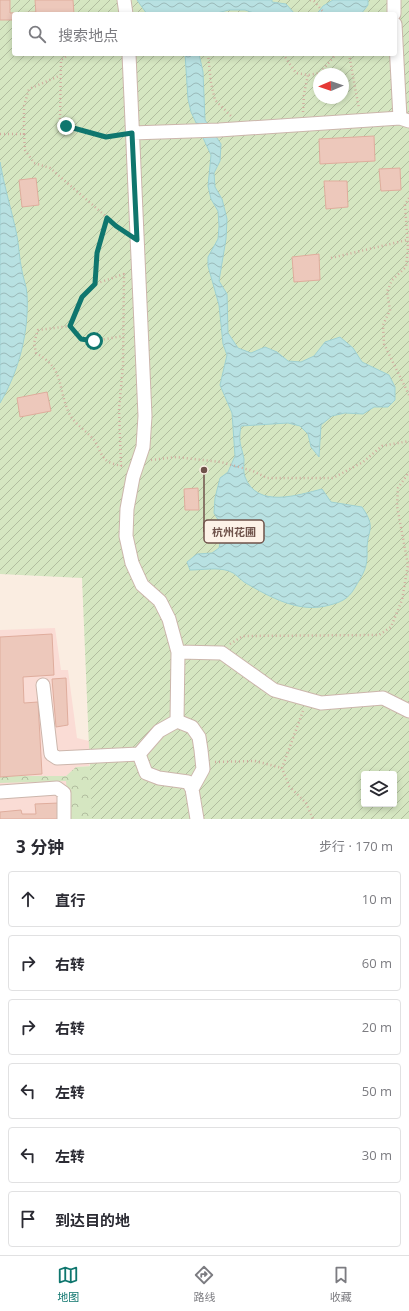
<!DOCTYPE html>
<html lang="zh">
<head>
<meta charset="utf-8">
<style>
	:root { --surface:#fff; --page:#f2f2f3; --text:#2b2b33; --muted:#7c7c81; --line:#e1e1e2; --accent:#0f766e }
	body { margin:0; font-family:"Open Sans","Noto Sans SC",sans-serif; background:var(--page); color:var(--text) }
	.controls { position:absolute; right:12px; bottom:12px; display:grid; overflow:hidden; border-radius:4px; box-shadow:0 2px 6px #0003 }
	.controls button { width:36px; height:36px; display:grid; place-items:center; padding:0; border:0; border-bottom:1px solid var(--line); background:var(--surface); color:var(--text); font:20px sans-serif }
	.compass { position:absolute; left:313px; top:68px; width:36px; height:36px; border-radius:50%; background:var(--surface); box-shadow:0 2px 6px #0003; rotate:268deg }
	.stop { position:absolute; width:12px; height:12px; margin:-9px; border:3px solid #0f766e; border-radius:50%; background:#fff }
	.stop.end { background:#0f766e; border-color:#fff; box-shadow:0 1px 4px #0008 }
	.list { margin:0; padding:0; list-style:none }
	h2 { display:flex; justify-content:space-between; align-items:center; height:52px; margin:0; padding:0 16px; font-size:17px }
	h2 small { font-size:13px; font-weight:400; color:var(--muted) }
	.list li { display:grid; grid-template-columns:26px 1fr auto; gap:12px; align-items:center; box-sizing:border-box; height:56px; margin:0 8px 8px; padding:0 8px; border:1px solid var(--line); border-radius:4px }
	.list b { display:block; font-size:15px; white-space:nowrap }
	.list em { font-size:13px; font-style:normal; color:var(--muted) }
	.icon { flex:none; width:22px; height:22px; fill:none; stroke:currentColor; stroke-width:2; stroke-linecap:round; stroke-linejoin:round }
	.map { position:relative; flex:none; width:409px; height:819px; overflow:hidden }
	.search { position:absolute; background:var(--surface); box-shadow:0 2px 6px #0003; left:12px; right:12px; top:12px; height:44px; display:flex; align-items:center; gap:10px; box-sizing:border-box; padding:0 14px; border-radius:4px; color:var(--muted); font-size:15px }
	.sheet { height:436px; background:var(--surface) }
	nav { display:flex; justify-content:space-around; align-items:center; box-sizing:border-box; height:56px; border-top:1px solid var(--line); background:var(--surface); font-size:11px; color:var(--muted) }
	nav a { display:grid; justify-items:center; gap:2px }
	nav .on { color:var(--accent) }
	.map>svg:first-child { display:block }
</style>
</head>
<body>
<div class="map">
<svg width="409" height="819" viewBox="0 0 409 819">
	<defs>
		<pattern id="forest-crowns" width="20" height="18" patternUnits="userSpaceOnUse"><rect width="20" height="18" fill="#d5e6c1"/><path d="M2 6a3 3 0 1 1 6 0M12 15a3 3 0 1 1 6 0" fill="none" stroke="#b1bd9f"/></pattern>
		<pattern id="garden-furrows" width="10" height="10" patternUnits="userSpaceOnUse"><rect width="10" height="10" fill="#d5e6c1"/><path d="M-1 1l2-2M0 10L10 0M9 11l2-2" fill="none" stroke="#b1bd9f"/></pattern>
		<pattern id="water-waves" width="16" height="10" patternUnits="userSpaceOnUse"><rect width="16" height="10" fill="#b8e1e2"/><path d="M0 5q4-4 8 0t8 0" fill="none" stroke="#9ab9b9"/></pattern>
	</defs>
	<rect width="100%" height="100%" fill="#faede1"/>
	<!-- commercial -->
	<path fill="#fadcd5" d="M55 628 61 670H68L77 738 89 741V766L76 767 69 819H0V781L58 776H0V630Z"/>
	<!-- forest -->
	<path fill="url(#forest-crowns)" d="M110 765 181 819H69L66 781 0 783V776H66L76 767Z"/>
	<!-- garden -->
	<path fill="url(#garden-furrows)" fill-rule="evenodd" d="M0 0H409V819H92L82 578 0 574ZM14 14H395V54H14ZM319 74H343V98H319ZM364 774H394V804H364Z"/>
	<!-- water -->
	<path fill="url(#water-waves)" stroke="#9fd1d2" d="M137 0H272V2L286 4 295 14H257L245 10H229L213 14H147Z
		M333 0H368V5L361 14H317L323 6Z
		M185 54H199L203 72 205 120 221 144 220 161 214 173 215 187 222 199 227 219 226 239 219 281 227 294 228 333 238 348 251 353 265 347 277 352 288 361 301 362 314 356 325 342 340 337 353 348 362 362 389 375 395 387V400L388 407H374L363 414 345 413 332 416 321 425 319 457 311 447 308 434 300 426 288 423 241 426C238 443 241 444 244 459 244 465 243 472 245 477 257 509 298 495 322 489L331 502 362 507C377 529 367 529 367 550 368 568 363 574 354 589 348 599 341 602 330 605 299 614 270 597 244 582 239 578 235 573 229 571 217 567 203 570 190 570L187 562 197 554 212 553 219 548 223 528 214 513 215 498 220 478 228 472 235 456 232 413 220 385 227 355 223 344 219 305 208 266V257L218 239 219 226 218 211 211 199 208 186 211 155 191 112 188 99Z
		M0 162C4 186 11 208 16 231 19 244 19 258 22 271 23 278 27 287 27 295 29 332 19 371 0 403Z"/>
	<!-- building -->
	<path fill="#edc8bb" stroke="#dfad9d" d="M0 0H10V13L36 12V14H14V20H0Z
		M35 0H73L74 14H36Z
		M374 136 375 161 320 164 319 139Z
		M400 168 401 190 381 191 379 169Z
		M36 178 39 205 22 207 19 180Z
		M324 181H347L348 207 326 209Z
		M319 254 320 280 294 282 292 257Z
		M47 392 51 411 20 417 17 398Z
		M198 488 199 510H185L184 489Z
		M52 634 54 675 23 677 24 703 38 702 42 774 0 777V637Z
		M66 678 68 725 56 727 52 679Z
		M59 803 60 819H0V812L21 810 22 814H36L35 804Z"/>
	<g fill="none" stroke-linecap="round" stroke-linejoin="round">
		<defs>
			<path id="minor" d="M124 0 126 14
				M394 0V14
				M395 24 400 118 409 121
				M129 54 145 416 143 447 133 477 127 509 126 536 132 563 142 585 160 601 169 619 178 652 177 721 192 727 199 737 201 750 203 769 192 789 197 819
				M132 133 219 130 400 118
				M178 652 222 653 274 690 321 703 383 698 409 711
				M43 685 51 754 57 758 139 754
				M177 721 159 731 139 754 146 773 159 778 188 782 192 789
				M0 792 57 788 64 793V819"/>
		</defs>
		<!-- minor casing -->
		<use href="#minor" stroke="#ccb6ac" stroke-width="15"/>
		<!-- path -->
		<path stroke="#d1ac9f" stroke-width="2.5" stroke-dasharray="1 3" stroke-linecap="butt" d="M310 0 314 1 325 14
			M69 54 61 60 60 120 66 126 106 137 120 135
			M208 54 211 83 215 100 231 116
			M283 54 296 73 308 75 320 73 336 54
			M349 54 359 109
			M303 112 304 94 308 75
			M0 134H24L25 150 34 163 50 168 124 232
			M24 134V106L29 89 59 76
			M409 198 405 205 408 247 406 267 392 280 387 292 390 310 383 325 384 344 409 395
			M331 258 407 240
			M124 274 95 284 82 297 70 326 38 330 34 343 36 353C65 369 57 387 69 413 75 425 86 430 94 440 98 445 100 454 105 459 108 463 119 466 125 466
			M95 284 97 253 107 218
			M70 326 81 339 94 341 123 336
			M151 460 176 457 221 462 253 471 267 478H333L363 462 382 446 409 441
			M121 466 119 409 123 366 124 273
			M230 644 243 636 379 635 391 627 402 600 408 565 397 506 398 488 409 472
			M303 711 282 768 289 786 306 803 313 819
			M215 762 255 761 282 768"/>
		<!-- minor -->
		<use href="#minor" stroke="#fff" stroke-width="13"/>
	</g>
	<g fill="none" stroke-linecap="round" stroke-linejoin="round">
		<!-- route -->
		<path stroke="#0f766e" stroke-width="5" d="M66 126 106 137 132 133 137 240 116 226 107 218 97 253 95 284 82 297 70 326 81 339 94 341"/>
	</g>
	<!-- callouts -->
	<path fill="none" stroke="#6f524a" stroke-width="1.5" d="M204 470L204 532"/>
	<circle fill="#6f524a" stroke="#fdf2e7" stroke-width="1.5" cx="204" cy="470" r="4"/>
	<rect fill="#fdf2e7" stroke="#6f524a" stroke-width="1.5" x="204" y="520" width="60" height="23" rx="4"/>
	<g font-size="11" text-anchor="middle" font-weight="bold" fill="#6f524a">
		<text x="234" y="536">杭州花圃</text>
	</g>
</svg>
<div class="controls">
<button><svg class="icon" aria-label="layers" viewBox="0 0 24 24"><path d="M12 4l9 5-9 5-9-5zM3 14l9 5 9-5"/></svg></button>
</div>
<svg class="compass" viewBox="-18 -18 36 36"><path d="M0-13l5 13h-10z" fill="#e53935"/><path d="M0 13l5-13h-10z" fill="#7c7c81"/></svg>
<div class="stop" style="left:94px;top:341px"></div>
<div class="stop end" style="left:66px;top:126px"></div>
<div class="search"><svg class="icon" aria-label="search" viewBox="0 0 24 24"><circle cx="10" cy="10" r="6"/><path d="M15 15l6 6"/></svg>搜索地点</div>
</div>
<section class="sheet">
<h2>3 分钟<small>步行 · 170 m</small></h2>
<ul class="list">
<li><svg class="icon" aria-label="ahead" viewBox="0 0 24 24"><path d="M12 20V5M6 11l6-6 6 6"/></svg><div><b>直行</b></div><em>10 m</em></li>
<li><svg class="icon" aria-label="right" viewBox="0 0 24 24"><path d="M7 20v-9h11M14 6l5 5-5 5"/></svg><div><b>右转</b></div><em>60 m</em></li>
<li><svg class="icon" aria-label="right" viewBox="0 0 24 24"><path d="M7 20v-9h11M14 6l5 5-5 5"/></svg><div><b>右转</b></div><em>20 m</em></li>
<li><svg class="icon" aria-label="left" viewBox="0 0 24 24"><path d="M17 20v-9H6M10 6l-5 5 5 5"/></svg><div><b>左转</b></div><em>50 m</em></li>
<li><svg class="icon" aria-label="left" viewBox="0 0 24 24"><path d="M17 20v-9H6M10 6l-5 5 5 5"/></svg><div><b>左转</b></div><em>30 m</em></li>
<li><svg class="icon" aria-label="arrive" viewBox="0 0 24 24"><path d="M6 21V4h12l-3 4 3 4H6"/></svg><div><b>到达目的地</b></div></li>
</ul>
</section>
<nav>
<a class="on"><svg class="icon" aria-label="map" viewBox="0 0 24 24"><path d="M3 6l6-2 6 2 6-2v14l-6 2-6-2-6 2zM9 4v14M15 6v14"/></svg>地图</a>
<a><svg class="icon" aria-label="directions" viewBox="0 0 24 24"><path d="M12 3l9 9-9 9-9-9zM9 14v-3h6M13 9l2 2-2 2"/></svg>路线</a>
<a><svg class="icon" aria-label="saved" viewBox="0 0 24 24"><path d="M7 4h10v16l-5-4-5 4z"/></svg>收藏</a>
</nav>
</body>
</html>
